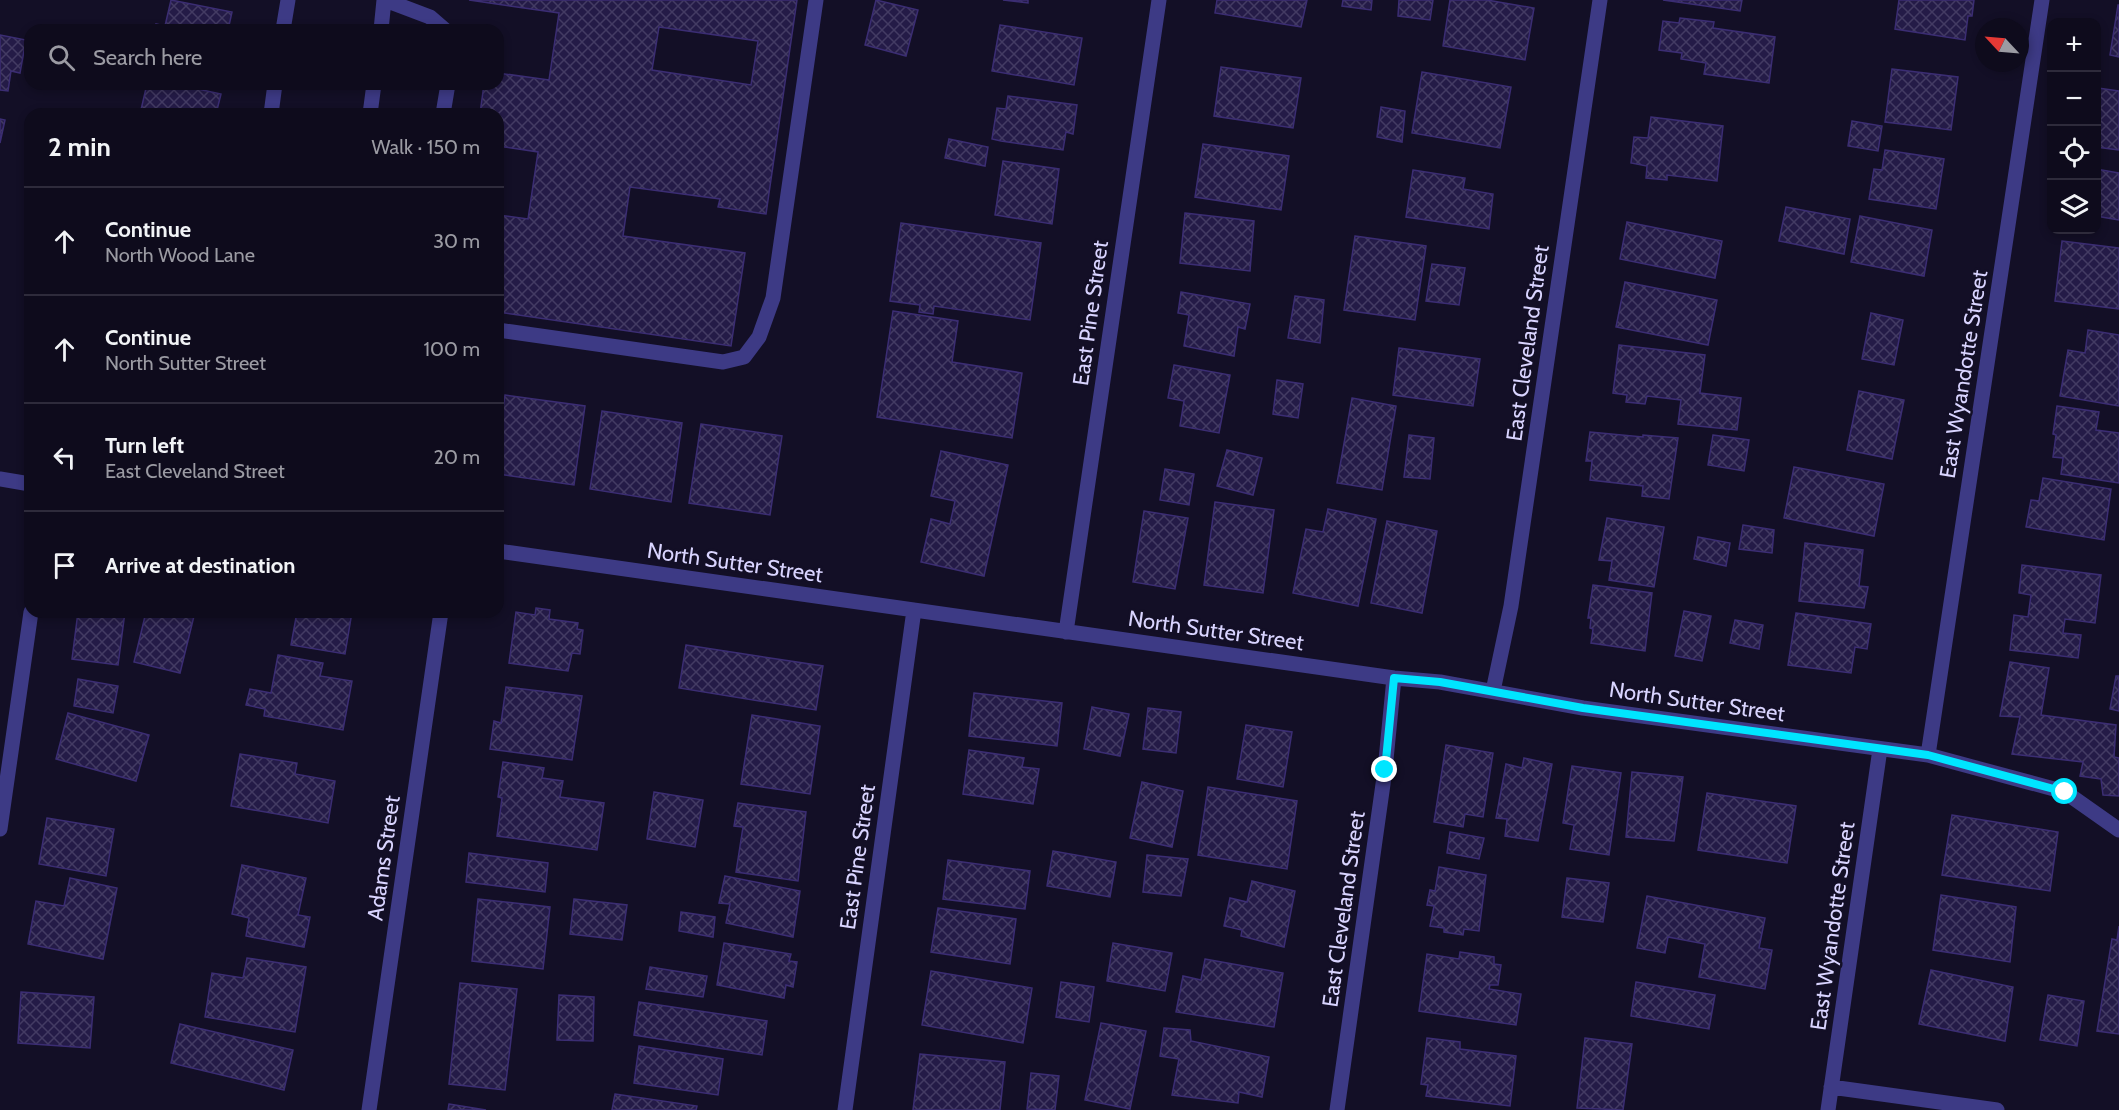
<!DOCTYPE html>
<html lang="en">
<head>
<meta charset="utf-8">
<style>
	:root { --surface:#0e0b1c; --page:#171425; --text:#f1f3f6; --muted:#9b9ba3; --line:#2e2b3b }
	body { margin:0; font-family:Cabin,sans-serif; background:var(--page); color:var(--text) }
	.controls { position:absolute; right:18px; top:18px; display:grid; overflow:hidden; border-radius:12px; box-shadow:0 3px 9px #0003 }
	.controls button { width:54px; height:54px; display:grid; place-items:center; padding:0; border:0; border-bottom:2px solid var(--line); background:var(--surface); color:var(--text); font:30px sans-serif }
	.compass { position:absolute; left:1975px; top:18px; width:54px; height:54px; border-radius:50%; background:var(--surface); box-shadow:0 3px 9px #0003; rotate:296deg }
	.stop { position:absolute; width:18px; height:18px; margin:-14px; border:4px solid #00e5ff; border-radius:50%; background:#fff }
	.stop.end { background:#00e5ff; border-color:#fff; box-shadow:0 2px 6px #0008 }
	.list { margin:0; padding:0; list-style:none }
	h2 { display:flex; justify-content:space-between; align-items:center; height:78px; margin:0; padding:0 24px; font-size:26px }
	h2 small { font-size:20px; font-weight:400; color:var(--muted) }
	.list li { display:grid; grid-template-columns:39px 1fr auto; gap:18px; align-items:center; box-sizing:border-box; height:108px; padding:0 24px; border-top:2px solid var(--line) }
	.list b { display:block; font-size:22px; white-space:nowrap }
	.list p { margin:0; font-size:20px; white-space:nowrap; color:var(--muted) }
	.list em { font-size:20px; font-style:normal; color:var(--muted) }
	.icon { flex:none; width:33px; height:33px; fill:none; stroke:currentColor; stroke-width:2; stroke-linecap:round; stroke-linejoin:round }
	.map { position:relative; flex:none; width:2119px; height:1110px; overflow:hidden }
	.search { position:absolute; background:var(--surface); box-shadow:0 3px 9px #0003; left:24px; top:24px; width:480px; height:66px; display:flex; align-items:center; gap:15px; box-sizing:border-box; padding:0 21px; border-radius:18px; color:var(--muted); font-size:22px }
	.panel { position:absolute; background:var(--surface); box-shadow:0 3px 9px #0003; left:24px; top:108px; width:480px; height:510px; border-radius:18px }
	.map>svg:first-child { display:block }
</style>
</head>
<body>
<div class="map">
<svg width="2119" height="1110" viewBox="0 0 2119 1110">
	<defs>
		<pattern id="building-cross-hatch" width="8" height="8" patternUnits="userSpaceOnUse" patternTransform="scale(1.5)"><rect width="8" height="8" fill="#241b47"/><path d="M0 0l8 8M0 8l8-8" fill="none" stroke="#433b63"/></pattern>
	</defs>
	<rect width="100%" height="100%" fill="#130f26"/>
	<!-- building -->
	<path fill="url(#building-cross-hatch)" stroke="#3b2d73" stroke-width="1.5" fill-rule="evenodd" d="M171 0 232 12 228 30H155L156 24 165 26Z
		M469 0H797L766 214 718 207 720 199 630 187 623 236 745 253 731 346 498 312V215L528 219 538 152 498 146V114H480L484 84H498V73L549 80 559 13ZM659 27 758 41 751 85 652 70Z
		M876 0 918 10 906 56 865 45Z
		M1003 0H1028V3Z
		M1217 0H1307L1301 27 1215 13Z
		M1343 0H1372L1371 10 1342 6Z
		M1399 0H1433L1430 20 1398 16Z
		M1450 0H1487L1534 8 1525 60 1443 46Z
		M1663 0H1742L1740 11Z
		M1899 0H1974L1972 16H1968L1965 40 1895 29Z
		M2118 5H2119V57L2110 55Z
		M1680 18 1714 22 1713 28 1775 37 1769 83 1704 74 1706 63 1681 59 1682 53 1659 50 1663 21 1679 23Z
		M1000 25 1082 38 1074 85 992 71Z
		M0 35 26 40 20 73 11 71 8 91 0 90Z
		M1221 67 1301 78 1293 128 1214 116Z
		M1892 69 1958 77 1951 130 1885 122Z
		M1422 72 1511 87 1500 148 1412 133Z
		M147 84H175L221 94 216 114H140Z
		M2098 88 2119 91V150L2096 147Z
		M1008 96 1077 105 1073 134 1066 132 1063 150 1001 141 992 139 997 108 1006 109Z
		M1381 107 1405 111 1402 142 1377 137Z
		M1651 117 1723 126 1717 181 1667 175V180L1646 178 1647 166 1631 163 1634 137 1648 138Z
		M0 119 5 120 0 143Z
		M1852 121 1882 126 1878 151 1848 146Z
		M949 139 988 147 985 166 945 158Z
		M1203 144 1289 156 1281 210 1195 197Z
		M1885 150 1944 159 1936 209 1869 199 1874 169 1882 170Z
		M1003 161 1059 169 1052 224 995 215Z
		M2096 169 2119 173V220L2096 216Z
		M1413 170 1465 178 1463 189 1493 194 1489 229 1406 217Z
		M1786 207 1850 219 1844 254 1779 241Z
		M1185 213 1254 221 1250 271 1180 263Z
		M1860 216 1932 230 1924 276 1851 262Z
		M1627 222 1722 241 1715 278 1620 259Z
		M901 223 1041 243 1030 320 934 306 933 314 919 312 920 305 890 301Z
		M1355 236 1426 246 1415 320 1344 310Z
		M2062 241 2119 248V309L2055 301Z
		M1432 264 1465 268 1459 305 1426 301Z
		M1625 282 1717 300 1708 345 1616 327Z
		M1181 292 1250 304 1245 329 1238 327 1234 356 1184 346 1189 315 1178 313Z
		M1295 296 1324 300 1320 343 1288 338Z
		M893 311 958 321 952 362 1022 373 1012 438 877 417Z
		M1871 313 1903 320 1894 365 1862 359Z
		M2088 330 2119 335V406L2060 396 2068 350 2085 353Z
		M1619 345 1705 355 1700 393 1741 398 1737 430 1678 424 1681 400 1647 396 1645 404 1626 402 1627 395 1613 393Z
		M1399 348 1480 359 1473 406 1393 395Z
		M1174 365 1230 375 1219 433 1180 426 1184 401 1168 398Z
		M1277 380 1303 384 1298 418 1273 414Z
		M1859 391 1904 400 1892 459 1847 450Z
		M505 395 585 406 574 485 498 474V440Z
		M1352 398 1396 406 1382 490 1337 483Z
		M2057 406 2099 412 2096 430 2119 433V483L2061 474 2063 458 2053 457 2056 435 2053 434Z
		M602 411 682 423 671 502 590 489Z
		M701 424 782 436 770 515 689 503Z
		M1590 432 1643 437V435L1678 438 1669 499 1642 496 1643 486 1590 480 1592 461H1586Z
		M1409 435 1434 438 1430 479 1404 477Z
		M1713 435 1749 440 1744 471 1708 465Z
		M1227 450 1262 458 1253 495 1217 486Z
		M941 451 1008 465 984 576 921 562 931 519 950 524 955 501 931 496Z
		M1794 467 1884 484 1874 536 1784 518Z
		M1165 469 1194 474 1189 505 1160 500Z
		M2043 478 2111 489 2104 540 2026 527 2031 500 2039 501Z
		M1215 502 1274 510 1263 593 1204 585Z
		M1328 509 1376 519 1358 606 1293 593 1306 529 1323 532Z
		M1144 511 1188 518 1175 589 1133 582Z
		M1607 518 1664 527 1654 587 1609 580 1612 561 1599 560Z
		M1387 521 1437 531 1422 613 1371 603Z
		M1743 525 1774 530 1772 553 1739 549Z
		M1698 537 1730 543 1726 566 1694 559Z
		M1805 543 1863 550 1859 586 1868 587 1864 608 1799 601Z
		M2022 565 2101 575 2095 623 2065 619 2063 633 2081 635 2078 658 2010 650 2014 615 2028 617 2031 595 2019 593Z
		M1593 585 1652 593 1645 651 1591 643 1593 629 1590 628 1591 618H1588Z
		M536 608 550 610 549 619 578 623 577 629 583 630 580 654 572 653 568 671 509 663 516 612 535 615Z
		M1684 611 1711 616 1702 661 1675 656Z
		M78 612H125L118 665 72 659Z
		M146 612H195L180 673 134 662Z
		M297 612H352L345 654 291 645Z
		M1796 613 1871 624 1867 649 1855 647 1851 673 1788 665Z
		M1735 620 1763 625 1759 649 1730 643Z
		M686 645 823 666 816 710 679 688Z
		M278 655 323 663 320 676 352 681 343 730 264 716 265 709 246 705 250 689 271 693Z
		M2010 662 2049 668 2041 715 2116 725 2114 757 2119 758V796L2103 795 2101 779 2080 776 2083 762 2012 754 2020 717 2000 716Z
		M2116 676H2119V711L2110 709Z
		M78 679 118 686 113 713 74 706Z
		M506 687 582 696 572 760 490 749 494 721 501 723Z
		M974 693 1062 703 1057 746 969 736Z
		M1092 707 1129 714 1120 756 1084 749Z
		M1148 708 1181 712 1176 753 1143 749Z
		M68 713 149 735 136 781 56 759Z
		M752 715 820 726 810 794 741 784Z
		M1246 725 1292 732 1283 787 1237 779Z
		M1446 745 1493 753 1483 817 1465 814 1463 827 1434 822Z
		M969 750 1024 758 1022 767 1039 769 1033 804 963 794Z
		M240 754 297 763 295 774 335 781 328 823 231 806Z
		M1524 758 1552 764 1538 841 1505 836 1507 819 1496 818 1506 764 1522 768Z
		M503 762 544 768 542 778 563 781 560 797 604 803 597 850 497 836 502 798 498 797Z
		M1572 766 1621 773 1609 855 1570 849 1574 825 1563 823Z
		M1632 772 1683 777 1674 841 1626 837Z
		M1142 782 1183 791 1172 847 1130 838Z
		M1208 787 1297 801 1287 869 1198 855Z
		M654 792 703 800 695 847 647 839Z
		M1707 793 1796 806 1787 863 1698 850Z
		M738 803 806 812 798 881 736 872 743 827 734 826Z
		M1952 815 2058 832 2050 891 1942 875Z
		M47 818 114 829 106 876 39 864Z
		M1450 832 1484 838 1479 859 1447 853Z
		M1053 851 1116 862 1110 897 1047 886Z
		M469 853 548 863 545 892 466 882Z
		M1147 855 1188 859 1181 896 1143 892Z
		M948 860 1030 871 1025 909 943 899Z
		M242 865 306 878 298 915 310 917 304 947 246 936 249 918 232 914Z
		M1439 867 1486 875 1479 931 1464 929 1463 935 1444 932V928L1430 926 1434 906 1427 905 1430 890 1435 891Z
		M725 876 800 891 793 937 726 923 730 904 719 903Z
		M70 878 117 888 103 959 28 944 36 901 64 906Z
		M1567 878 1609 883 1603 922 1562 917Z
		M1252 881 1295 891 1284 947 1241 936 1242 930 1224 926 1230 898 1247 902Z
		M1941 895 2016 907 2010 962 1933 950Z
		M1647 896 1765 918 1759 948 1772 950 1765 989 1699 977 1705 944 1668 937 1665 953 1637 948Z
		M478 899 550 907 543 969 472 961Z
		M574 899 627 905 622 940 570 934Z
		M938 908 1016 919 1010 964 931 952Z
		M681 912 715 917 713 937 679 931Z
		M2119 926V1034L2097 1031 2112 939 2117 940Z
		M724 943 791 954 789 961 797 962 793 987 786 985 784 998 717 985Z
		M1113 943 1172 953 1165 991 1107 981Z
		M1460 952 1494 957V964L1501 965 1498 985H1490L1489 989 1521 994 1516 1025 1419 1011 1427 954 1459 959Z
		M247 958 306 967 295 1032 205 1017 212 973 243 978Z
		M1205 959 1283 973 1274 1027 1176 1012 1183 976 1201 980Z
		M650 967 707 976 703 997 646 989Z
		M1931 970 2013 987 2005 1041 1919 1024Z
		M931 971 1032 988 1023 1043 922 1025Z
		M1061 982 1094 987 1089 1022 1056 1017Z
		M1636 982 1715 995 1709 1029 1631 1016Z
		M460 983 517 989 505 1090 449 1084Z
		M21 992 94 997 90 1048 18 1043Z
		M559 995 594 997 593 1041 557 1040Z
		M2048 995 2084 1001 2077 1046 2040 1040Z
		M639 1002 767 1021 762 1055 634 1035Z
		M1101 1023 1146 1031 1130 1109 1085 1100Z
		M180 1024 293 1050 284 1090 171 1063Z
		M1164 1028 1190 1030 1191 1041 1269 1057 1262 1097 1239 1092 1238 1103 1172 1095 1179 1059 1160 1056Z
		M1427 1038 1460 1042V1049L1516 1056 1510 1106 1426 1096 1428 1085 1421 1084Z
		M1585 1038 1632 1044 1623 1110 1577 1108Z
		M639 1046 723 1059 718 1095 634 1083Z
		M920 1054 1005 1062 1000 1110H913Z
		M1031 1073 1059 1076 1055 1110 1027 1109Z
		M615 1094 697 1106 696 1110H612Z
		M449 1104 486 1110H448Z"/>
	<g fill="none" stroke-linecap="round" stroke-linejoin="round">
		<!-- minor -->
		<path stroke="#3d3a85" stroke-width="15" d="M385 0 430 17 445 30
			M283 30 288 0
			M381 30 384 0
			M271 114 275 84
			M370 114 374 84
			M443 114 448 84
			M498 330 723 362 744 357 759 337 773 298 816 0
			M0 479 30 484
			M498 551 1394 678 1440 682 1583 708 1928 755 2065 792 2119 830
			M1066 632 1159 0
			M1493 691 1511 606 1600 0
			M1928 755 2042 0
			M0 829 31 612
			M1831 1087 1997 1110
			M369 1110 441 612
			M845 1110 914 610
			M1337 1110 1385 770 1394 678
			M1828 1110 1880 749"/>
	</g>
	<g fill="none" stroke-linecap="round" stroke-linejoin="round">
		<!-- route -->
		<path stroke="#00e5ff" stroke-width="8" d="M1385 770 1394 678 1440 682 1583 708 1928 755 2065 792"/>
	</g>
	<g text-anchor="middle" stroke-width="5" stroke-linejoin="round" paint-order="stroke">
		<!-- street labels -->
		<g font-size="22" fill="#d9d4ff" stroke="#130f26">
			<text transform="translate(1090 313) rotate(-82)" y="8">East Pine Street</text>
			<text transform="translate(1527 343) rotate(-82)" y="8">East Cleveland Street</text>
			<text transform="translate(1963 374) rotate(-81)" y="8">East Wyandotte Street</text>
			<text transform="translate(735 562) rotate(8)" y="8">North Sutter Street</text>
			<text transform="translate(1216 630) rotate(8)" y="8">North Sutter Street</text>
			<text transform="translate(1697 701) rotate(8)" y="8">North Sutter Street</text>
			<text transform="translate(857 857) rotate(-82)" y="8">East Pine Street</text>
			<text transform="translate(383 858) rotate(-82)" y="8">Adams Street</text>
			<text transform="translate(1343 909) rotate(-82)" y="8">East Cleveland Street</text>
			<text transform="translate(1832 926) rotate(-82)" y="8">East Wyandotte Street</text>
		</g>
	</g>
</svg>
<div class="controls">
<button>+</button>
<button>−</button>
<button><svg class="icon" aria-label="locate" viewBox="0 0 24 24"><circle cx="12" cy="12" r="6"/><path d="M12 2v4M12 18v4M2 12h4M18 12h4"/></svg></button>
<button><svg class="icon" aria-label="layers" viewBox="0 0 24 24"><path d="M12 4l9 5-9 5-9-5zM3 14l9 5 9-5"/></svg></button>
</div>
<svg class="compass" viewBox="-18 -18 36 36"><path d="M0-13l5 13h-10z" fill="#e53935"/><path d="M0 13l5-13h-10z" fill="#9b9ba3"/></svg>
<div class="stop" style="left:2065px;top:792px"></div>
<div class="stop end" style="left:1385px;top:770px"></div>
<div class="search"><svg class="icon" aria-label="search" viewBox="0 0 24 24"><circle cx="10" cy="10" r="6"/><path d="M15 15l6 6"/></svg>Search here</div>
<section class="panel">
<h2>2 min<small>Walk · 150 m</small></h2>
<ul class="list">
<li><svg class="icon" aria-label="ahead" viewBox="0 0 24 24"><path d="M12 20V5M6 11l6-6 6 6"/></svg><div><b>Continue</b><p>North Wood Lane</p></div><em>30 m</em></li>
<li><svg class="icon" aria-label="ahead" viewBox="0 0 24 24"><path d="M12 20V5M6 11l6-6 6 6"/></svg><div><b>Continue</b><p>North Sutter Street</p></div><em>100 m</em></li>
<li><svg class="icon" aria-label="left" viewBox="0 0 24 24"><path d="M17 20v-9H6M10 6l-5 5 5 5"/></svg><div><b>Turn left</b><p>East Cleveland Street</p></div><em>20 m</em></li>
<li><svg class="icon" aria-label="arrive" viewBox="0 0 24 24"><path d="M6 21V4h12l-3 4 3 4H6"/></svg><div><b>Arrive at destination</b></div></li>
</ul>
</section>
</div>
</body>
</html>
